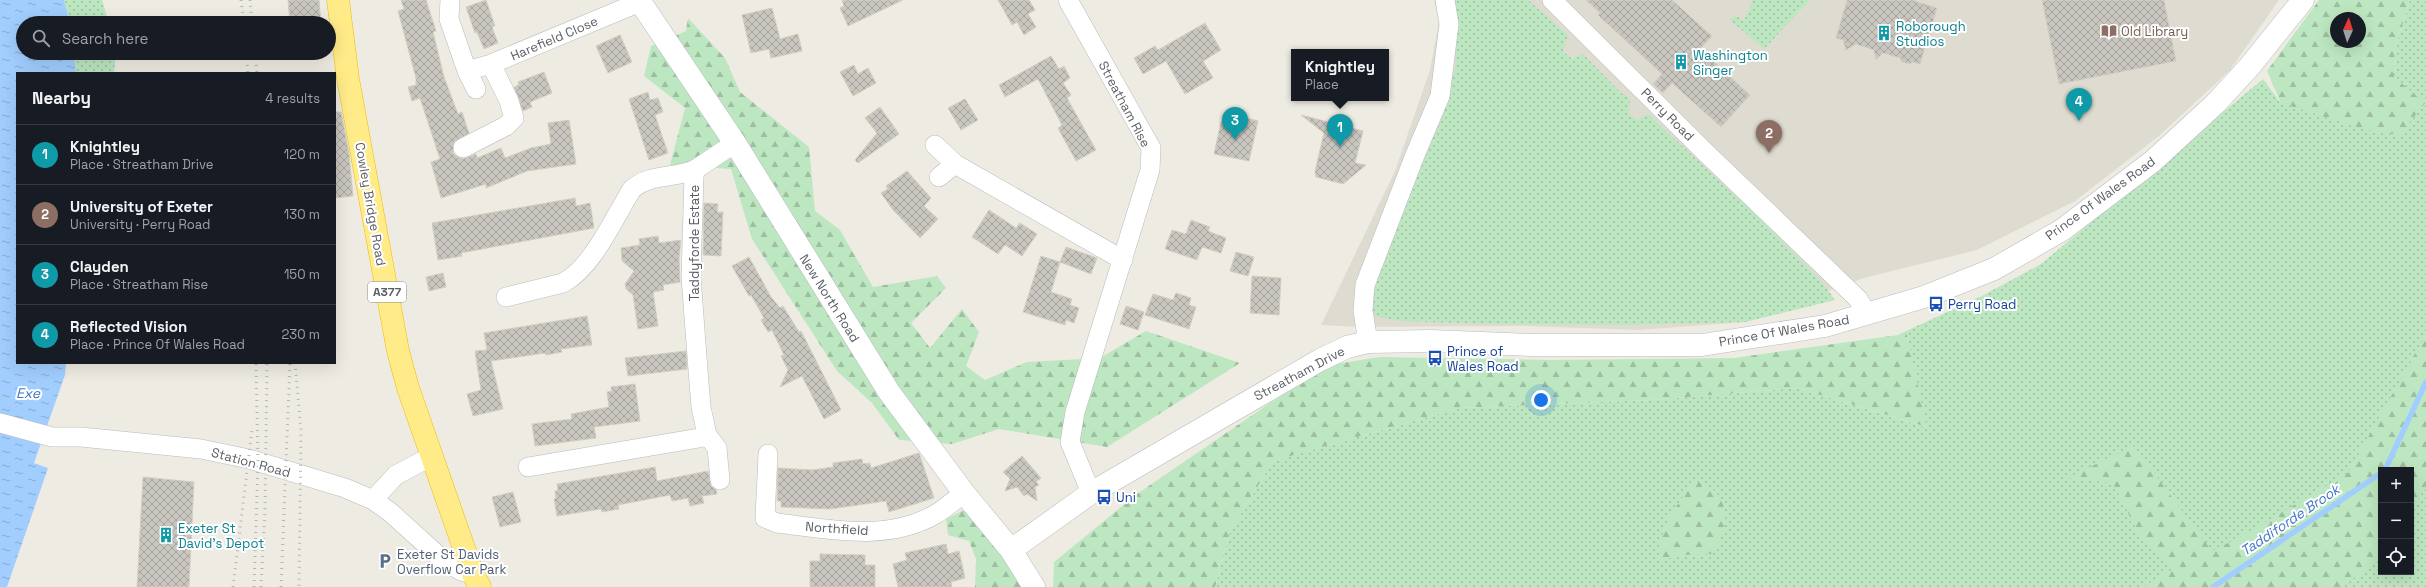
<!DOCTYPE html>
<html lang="en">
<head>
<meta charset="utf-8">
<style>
	:root { --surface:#171b24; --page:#242831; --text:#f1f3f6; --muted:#9ea1a6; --line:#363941; --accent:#1a73e8 }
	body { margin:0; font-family:"Space Grotesk",sans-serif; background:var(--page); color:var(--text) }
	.controls { position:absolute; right:12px; bottom:12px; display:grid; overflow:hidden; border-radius:0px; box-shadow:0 4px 16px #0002 }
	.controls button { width:36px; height:36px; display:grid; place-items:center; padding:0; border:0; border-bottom:1px solid var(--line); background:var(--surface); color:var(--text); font:20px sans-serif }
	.compass { position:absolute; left:2330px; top:12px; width:36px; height:36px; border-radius:50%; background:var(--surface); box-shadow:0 4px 16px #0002; rotate:4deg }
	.you { position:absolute; left:1541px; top:400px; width:14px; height:14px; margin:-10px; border:3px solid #fff; border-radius:50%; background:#1a73e8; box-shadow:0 0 0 6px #1a73e833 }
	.badge { display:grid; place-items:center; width:26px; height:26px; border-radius:50%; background:var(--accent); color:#fff; font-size:13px; font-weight:700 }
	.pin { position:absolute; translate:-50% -33px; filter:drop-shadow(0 1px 2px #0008) }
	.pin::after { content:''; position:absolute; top:21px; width:14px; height:12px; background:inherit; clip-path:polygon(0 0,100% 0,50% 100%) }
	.popup { position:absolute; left:1291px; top:49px; width:98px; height:52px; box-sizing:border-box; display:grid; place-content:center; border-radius:0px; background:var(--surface); filter:drop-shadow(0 1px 3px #0005); font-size:13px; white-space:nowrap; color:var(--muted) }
	.popup b { font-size:15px; color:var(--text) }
	.popup::after { content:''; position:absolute; left:50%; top:100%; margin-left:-8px; border:8px solid transparent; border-top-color:var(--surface) }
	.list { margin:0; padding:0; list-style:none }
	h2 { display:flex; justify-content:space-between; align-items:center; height:52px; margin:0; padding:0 16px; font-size:17px }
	h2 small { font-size:13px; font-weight:400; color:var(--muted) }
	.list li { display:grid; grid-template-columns:26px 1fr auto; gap:12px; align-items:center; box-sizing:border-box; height:60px; padding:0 16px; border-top:1px solid var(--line) }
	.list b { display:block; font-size:15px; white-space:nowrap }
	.list p { margin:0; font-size:13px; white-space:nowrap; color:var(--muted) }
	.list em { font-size:13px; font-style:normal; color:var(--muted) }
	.icon { flex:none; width:22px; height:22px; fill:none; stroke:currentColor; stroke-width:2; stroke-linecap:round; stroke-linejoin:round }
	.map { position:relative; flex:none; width:2426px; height:587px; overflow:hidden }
	.search { position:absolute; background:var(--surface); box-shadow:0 4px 16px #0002; left:16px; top:16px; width:320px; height:44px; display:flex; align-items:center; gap:10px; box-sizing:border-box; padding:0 14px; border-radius:22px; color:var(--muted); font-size:15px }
	.panel { position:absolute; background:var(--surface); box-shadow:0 4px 16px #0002; left:16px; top:72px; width:320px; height:292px; border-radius:0px }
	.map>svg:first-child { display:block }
</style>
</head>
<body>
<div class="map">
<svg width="2426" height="587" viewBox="0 0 2426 587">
	<defs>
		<pattern id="grass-dots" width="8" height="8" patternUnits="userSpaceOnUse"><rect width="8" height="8" fill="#bde7c1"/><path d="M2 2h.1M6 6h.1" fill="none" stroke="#9dbea0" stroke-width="1.8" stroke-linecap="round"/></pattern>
		<pattern id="forest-firs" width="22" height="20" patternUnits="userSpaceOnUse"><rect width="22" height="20" fill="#bde7c1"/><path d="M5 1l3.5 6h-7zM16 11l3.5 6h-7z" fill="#9dbea0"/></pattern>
		<pattern id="water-ripples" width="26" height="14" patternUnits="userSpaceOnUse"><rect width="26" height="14" fill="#a1ceff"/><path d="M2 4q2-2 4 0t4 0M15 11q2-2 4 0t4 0" fill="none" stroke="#86aad2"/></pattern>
		<pattern id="building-cross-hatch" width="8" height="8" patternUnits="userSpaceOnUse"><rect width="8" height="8" fill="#c9c6bf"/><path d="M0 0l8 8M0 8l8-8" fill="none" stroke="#a6a49f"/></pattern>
	</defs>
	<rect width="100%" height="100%" fill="#eeece2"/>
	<!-- education -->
	<path fill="#dedcd1" d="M1434 0H2279L2230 70 2159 136 2075 201 1977 250 1864 278 1745 322 1639 330 1524 326 1361 327 1321 325 1395 171 1430 70 1439 21Z"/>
	<!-- grass -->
	<path fill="url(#grass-dots)" fill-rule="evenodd" d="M64 0H102L109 23H70Z
		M1454 0H1528L1568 35 1563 51 1572 59 1583 54 1620 92 1630 99 1629 114 1637 120 1648 114 1755 214 1822 282 1835 300 1745 322 1627 325 1491 324 1399 321 1376 316 1366 296 1441 120 1455 70 1457 18Z
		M1753 0H1810L1764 49 1730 20 1734 15 1744 21Z
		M2410 0H2426V587H1215L1230 532 1273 461 1459 408 1650 400 1797 388 1926 427 1906 331 1980 297 2041 264 2263 79 2281 103 2394 77 2395 48ZM2381 470H2411V572H2381Z
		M74 53H116L114 73H76Z"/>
	<!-- forest -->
	<path fill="url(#forest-firs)" fill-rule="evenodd" d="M2319 0H2410L2395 48 2394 77 2425 103 2400 135 2362 129 2281 103 2267 71ZM2336 18H2360V42H2336Z
		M688 18 725 58 740 92 809 147 815 211 840 230 873 287 937 276 946 288 911 323 930 348 962 309 979 332 966 366 985 380 1027 362 1100 358 1146 331 1240 363 1107 447 999 429 952 444 899 440 872 403 837 371 752 239 731 169 670 165 685 108 644 76 651 46 686 31Z
		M1906 331 1927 427 1797 388 1650 400 1459 408 1273 461 1230 532 1215 587H1053L1054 562 1137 494 1324 366 1379 357 1551 360 1734 358 1898 335Z
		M2426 334V486L2411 511V470H2381V556L2343 587H2144L2155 579 2175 568 2142 541 2113 483 2067 478 2134 446 2212 551 2240 537 2348 473Z
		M1694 481C1732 489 1733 528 1711 554L1685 555 1660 560C1656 530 1678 504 1694 481Z
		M964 510 983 525 1023 587H975L976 559 969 541 948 535 946 519Z"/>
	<!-- water -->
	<path fill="url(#water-ripples)" d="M0 0H64L70 23H23V53H74L76 73H17V363H66L65 375 34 463 48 468 7 587H0Z"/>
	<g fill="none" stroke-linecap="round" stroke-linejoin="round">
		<!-- stream -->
		<path stroke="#a1ceff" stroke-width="5.5" d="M2385 470 2426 382
			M2213 587 2381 473"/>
	</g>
	<!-- building -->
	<path fill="url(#building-cross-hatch)" stroke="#d3cfc0" d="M288 0H319L321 23H290Z
		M401 0H426L436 31 433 32 444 77 458 114 462 112 469 133 454 142 453 153 457 157 463 159 476 154 477 158 501 148 505 158 531 148 551 144 548 123 569 120 576 164 527 171 486 188V184L441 198 431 162 440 159 420 98 412 101 408 87 416 85V78L398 11 404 9Z
		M486 0 495 26 492 27 498 43 484 49 477 32 475 33 466 7Z
		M842 0H903L848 26 840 8 844 6Z
		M998 0H1029L1035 10 1028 14 1036 27 1024 35 1017 22 1012 25Z
		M1586 0H1672L1712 36 1700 49 1750 95 1721 127 1672 83 1663 93 1653 84 1662 74 1598 15 1600 13Z
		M1847 0H1912L1937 8 1920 64 1912 62 1910 64 1902 62 1900 58 1883 53 1876 60 1874 50 1856 44 1846 50 1843 40 1836 38Z
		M2042 0H2164L2176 61 2059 84Z
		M772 8 780 39 798 34 802 51 771 58 769 49 751 53 742 15Z
		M1205 23 1221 50 1203 61 1213 78 1185 94 1166 61 1143 74 1134 58 1155 46 1158 50Z
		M620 35 632 62 608 73 596 46Z
		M1051 56 1059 69 1064 66 1070 78 1063 83 1071 95 1067 98 1096 150 1076 161 1058 128 1062 125 1038 79 1005 97 999 85Z
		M854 65 858 74 868 68 876 83 853 96 840 72Z
		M544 72 552 93 530 102 532 107 523 111 514 87 519 85 518 82Z
		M648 92 650 100 658 98 663 112 655 115 668 153 649 160 629 99Z
		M965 99 978 120 961 130 948 108Z
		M880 107 899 134 858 163 855 160 877 133 865 118Z
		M335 112H341L349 154 353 196 335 198Z
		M1301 115 1363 131 1355 163 1366 165 1343 184 1316 177 1315 171 1324 133Z
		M1242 117 1258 121 1249 161 1214 154 1221 122 1240 127Z
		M907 171 931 198 924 206 938 219 920 238 893 210 881 193 888 189 886 186Z
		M575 198 576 206 590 203 594 228 461 253 462 256 438 260 432 223Z
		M704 203 718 204 717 212H723L721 256 703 255Z
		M989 210 1016 228 1020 223 1037 234 1022 256 1005 245 998 254 972 237Z
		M1191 220 1210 227 1208 231 1226 238 1221 253 1202 247 1197 260 1165 249 1172 230 1186 234Z
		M658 236 659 243 681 240 679 258 680 282 663 285 664 290 653 292 658 326 638 329 633 295 626 289 625 284 634 271 622 261 621 248 640 245 639 239Z
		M1066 247 1097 258 1091 274 1060 262Z
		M1236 252 1254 257 1248 276 1230 271Z
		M1041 256 1060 262 1051 292 1072 299 1070 305 1079 308 1074 323 1066 320 1065 325 1023 312Z
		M749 257 771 297 780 308 783 306 799 332 801 331 841 410 824 419 802 376 780 387 788 370 781 356 784 355 772 330 768 332 761 320 764 318 751 295 749 296 732 266Z
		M443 273 446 287 429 291 426 277Z
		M1252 276 1281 278 1279 315 1250 313Z
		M1176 293 1191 298 1189 305 1196 307 1189 329 1145 315 1153 294 1173 300Z
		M1126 306 1144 312 1138 330 1120 324Z
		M587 316 592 345 561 349 562 352 546 355 545 353 491 361 503 409 473 416 467 394 481 390 475 351 487 350 484 333Z
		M686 351 687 369 628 376 625 358Z
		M635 384 640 421 594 427 596 438 535 446 532 424 572 419 571 414 609 407 607 392 612 391 611 387Z
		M919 453 934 498 889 512 886 501 830 509 781 507V501H777L778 468 812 470 833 467V463L862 459 863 464 870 463 871 468Z
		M1022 456 1041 478 1036 482 1039 485 1035 487 1037 501 1027 494 1024 496 1017 487 1005 491 1010 479 1003 472Z
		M655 467 657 481 708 471 711 486 716 490 717 494 702 496 704 503 690 506 688 498 672 501 670 495 618 505 619 509 602 512 601 509 557 516 554 499 556 498 555 491H558L557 484Z
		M143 477 194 482 189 587H137Z
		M513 492 521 522 500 527 492 497Z
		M946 544 948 554 959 551 965 578 951 582 952 587H898L893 564 907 560 905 553Z
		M820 554 865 555V565H875V587H810V561H820Z"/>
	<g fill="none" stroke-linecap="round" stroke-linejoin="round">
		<defs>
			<path id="street" d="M450 0 449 19 467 71 491 64 640 2
				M1068 0 1151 148 1150 170 1075 412 1070 442 1091 493
				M1552 0 1704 151 1858 299 1867 314
				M467 71 476 89
				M935 145 955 164 1123 260
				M463 148 506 126 514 118 509 101 491 64
				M939 177 955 164
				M506 297 563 283C593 267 614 218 632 189 651 173 675 179 696 169
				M1368 342 1363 311 1365 285 1415 155 1440 96 1449 24 1445 0
				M0 423 52 437H81L201 449 249 459 345 488 373 500 390 512 443 560 461 571 473 574
				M768 454 765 518 777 523C829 529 886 542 934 515 945 509 954 500 964 493
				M528 467 699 438 707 435
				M720 480 717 448 707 435 701 407 698 370 691 277 694 176 696 169 735 143
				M373 500 396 475 432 456"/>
			<path id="secondary" d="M639 0 735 143 889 392 964 493 1011 550 1034 587
				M1011 550 1091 493 1320 360 1347 347 1368 342 1431 341 1533 345H1702L1825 326 1924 297 1994 269 2062 230 2153 161 2216 103 2250 66 2303 0"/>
			<path id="highway" d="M338 0 348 79 398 351 408 388 473 574 480 587"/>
		</defs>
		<!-- street casing -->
		<use href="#street" stroke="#b7babf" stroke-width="20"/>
		<!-- secondary casing -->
		<use href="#secondary" stroke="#b8bbc1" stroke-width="23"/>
		<!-- highway casing -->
		<use href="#highway" stroke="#f0ba00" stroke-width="23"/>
		<!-- street -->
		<use href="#street" stroke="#fff" stroke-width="19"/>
		<!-- secondary -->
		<use href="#secondary" stroke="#fff" stroke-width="22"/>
		<!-- highway -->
		<use href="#highway" stroke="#ffeb88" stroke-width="22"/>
		<!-- rail -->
		<path stroke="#b4b5b5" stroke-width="3" stroke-dasharray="1 5" stroke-linecap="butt" d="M241 0 244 23
			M250 0 252 23
			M246 53 248 73
			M255 53 257 73
			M295 363 301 430 299 587
			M233 587 252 430
			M254 587 258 462 256 363
			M261 587 265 509 267 363
			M281 587 290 363"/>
	</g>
	<!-- icons -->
	<defs>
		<symbol id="library-bare" viewBox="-9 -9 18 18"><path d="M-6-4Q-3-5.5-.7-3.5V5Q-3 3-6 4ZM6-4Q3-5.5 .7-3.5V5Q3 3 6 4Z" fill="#8d6e63" stroke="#fff" stroke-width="2.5" paint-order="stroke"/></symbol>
		<symbol id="building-bare" viewBox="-9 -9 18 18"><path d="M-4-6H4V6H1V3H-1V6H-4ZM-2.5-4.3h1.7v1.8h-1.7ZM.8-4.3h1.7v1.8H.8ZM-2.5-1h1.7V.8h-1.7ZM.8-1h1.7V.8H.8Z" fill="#0f9aa8" stroke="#fff" stroke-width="2.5" paint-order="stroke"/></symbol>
		<symbol id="bus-bare" viewBox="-9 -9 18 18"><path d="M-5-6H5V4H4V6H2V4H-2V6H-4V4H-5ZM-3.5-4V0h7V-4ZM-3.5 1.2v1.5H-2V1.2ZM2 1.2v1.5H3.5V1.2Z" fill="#1a4fb4" stroke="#fff" stroke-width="2.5" paint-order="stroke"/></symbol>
		<symbol id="parking-bare" viewBox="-9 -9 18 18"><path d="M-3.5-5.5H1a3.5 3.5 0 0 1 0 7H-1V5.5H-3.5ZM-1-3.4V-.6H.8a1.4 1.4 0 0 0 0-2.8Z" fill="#5c6f8a" stroke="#fff" stroke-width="2.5" paint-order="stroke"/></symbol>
	</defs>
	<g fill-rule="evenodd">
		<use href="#library-bare" x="2098" y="20" width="22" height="22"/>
		<use href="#building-bare" x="1873" y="22" width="22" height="22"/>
		<use href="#building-bare" x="1670" y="51" width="22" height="22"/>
		<use href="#bus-bare" x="1925" y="293" width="22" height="22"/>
		<use href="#bus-bare" x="1424" y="347" width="22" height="22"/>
		<use href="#bus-bare" x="1093" y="486" width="22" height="22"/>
		<use href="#building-bare" x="155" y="524" width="22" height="22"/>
		<use href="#parking-bare" x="374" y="550" width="22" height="22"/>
	</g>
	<g text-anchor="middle" stroke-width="4" stroke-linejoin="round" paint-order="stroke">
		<!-- shield labels -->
		<rect fill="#fff" stroke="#8c8e92" stroke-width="1" x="368" y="282" width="38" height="20" rx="3"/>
		<g font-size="12" font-weight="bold" fill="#5a5e64">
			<text x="387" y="296">A377</text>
		</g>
		<!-- culture labels -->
		<g font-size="13" fill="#0d838f" stroke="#fff" text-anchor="start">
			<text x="1896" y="31">Roborough<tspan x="1896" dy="15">Studios</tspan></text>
			<text x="1693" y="60">Washington<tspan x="1693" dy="15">Singer</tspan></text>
			<text x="178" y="533">Exeter St<tspan x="178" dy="15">David's Depot</tspan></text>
		</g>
		<!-- education labels -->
		<g font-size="13" fill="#785e54" stroke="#fff" text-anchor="start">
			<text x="2121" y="36">Old Library</text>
		</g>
		<!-- street labels -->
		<g font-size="13" fill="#5a5e64" stroke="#fff">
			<text transform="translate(554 38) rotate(-23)" y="5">Harefield Close</text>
			<text transform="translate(1125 104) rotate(62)" y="5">Streatham Rise</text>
			<text transform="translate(1668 114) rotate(45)" y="5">Perry Road</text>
			<text transform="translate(2100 198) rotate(-36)" y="5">Prince Of Wales Road</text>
			<text transform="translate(371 204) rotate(80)" y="5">Cowley Bridge Road</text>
			<text transform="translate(694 243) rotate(-90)" y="5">Taddyforde Estate</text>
			<text transform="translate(830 298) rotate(58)" y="5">New North Road</text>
			<text transform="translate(1784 330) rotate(-10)" y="5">Prince Of Wales Road</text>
			<text transform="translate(1299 373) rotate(-28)" y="5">Streatham Drive</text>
			<text transform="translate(251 462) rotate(15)" y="5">Station Road</text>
			<text transform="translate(837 528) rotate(4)" y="5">Northfield</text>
		</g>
		<!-- transit labels -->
		<g font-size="13" fill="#164399" stroke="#fff" text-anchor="start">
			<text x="1948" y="309">Perry Road</text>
			<text x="1447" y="356">Prince of<tspan x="1447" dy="15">Wales Road</tspan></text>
			<text x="1116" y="502">Uni</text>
		</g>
		<!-- service labels -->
		<g font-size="13" fill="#4e5e75" stroke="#fff" text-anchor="start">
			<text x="397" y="559">Exeter St Davids<tspan x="397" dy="15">Overflow Car Park</tspan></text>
		</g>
		<!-- water labels -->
		<g font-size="14" font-style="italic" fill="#3e75c8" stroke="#fff">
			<text x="28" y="398">Exe</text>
			<text transform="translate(2290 520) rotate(-34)" y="5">Taddiforde Brook</text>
		</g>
	</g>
</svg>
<div class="controls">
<button>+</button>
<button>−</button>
<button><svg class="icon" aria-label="locate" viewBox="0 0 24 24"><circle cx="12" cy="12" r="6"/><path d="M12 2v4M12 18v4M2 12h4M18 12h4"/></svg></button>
</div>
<svg class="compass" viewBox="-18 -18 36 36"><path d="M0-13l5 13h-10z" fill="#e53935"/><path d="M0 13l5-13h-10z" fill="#9ea1a6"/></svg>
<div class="you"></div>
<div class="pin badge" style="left:1340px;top:147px;background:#0f9aa8">1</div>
<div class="popup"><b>Knightley</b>Place</div>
<div class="pin badge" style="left:1769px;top:153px;background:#8d6e63">2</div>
<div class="pin badge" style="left:1235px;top:140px;background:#0f9aa8">3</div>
<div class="pin badge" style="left:2079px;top:121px;background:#0f9aa8">4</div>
<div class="search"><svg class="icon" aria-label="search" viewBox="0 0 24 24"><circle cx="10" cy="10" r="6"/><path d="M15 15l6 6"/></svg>Search here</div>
<section class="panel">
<h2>Nearby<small>4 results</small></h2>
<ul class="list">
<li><span class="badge" style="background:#0f9aa8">1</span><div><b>Knightley</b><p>Place · Streatham Drive</p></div><em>120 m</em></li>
<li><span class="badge" style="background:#8d6e63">2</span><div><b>University of Exeter</b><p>University · Perry Road</p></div><em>130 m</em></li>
<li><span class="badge" style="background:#0f9aa8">3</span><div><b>Clayden</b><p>Place · Streatham Rise</p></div><em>150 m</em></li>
<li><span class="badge" style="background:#0f9aa8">4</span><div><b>Reflected Vision</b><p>Place · Prince Of Wales Road</p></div><em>230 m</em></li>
</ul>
</section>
</div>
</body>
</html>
